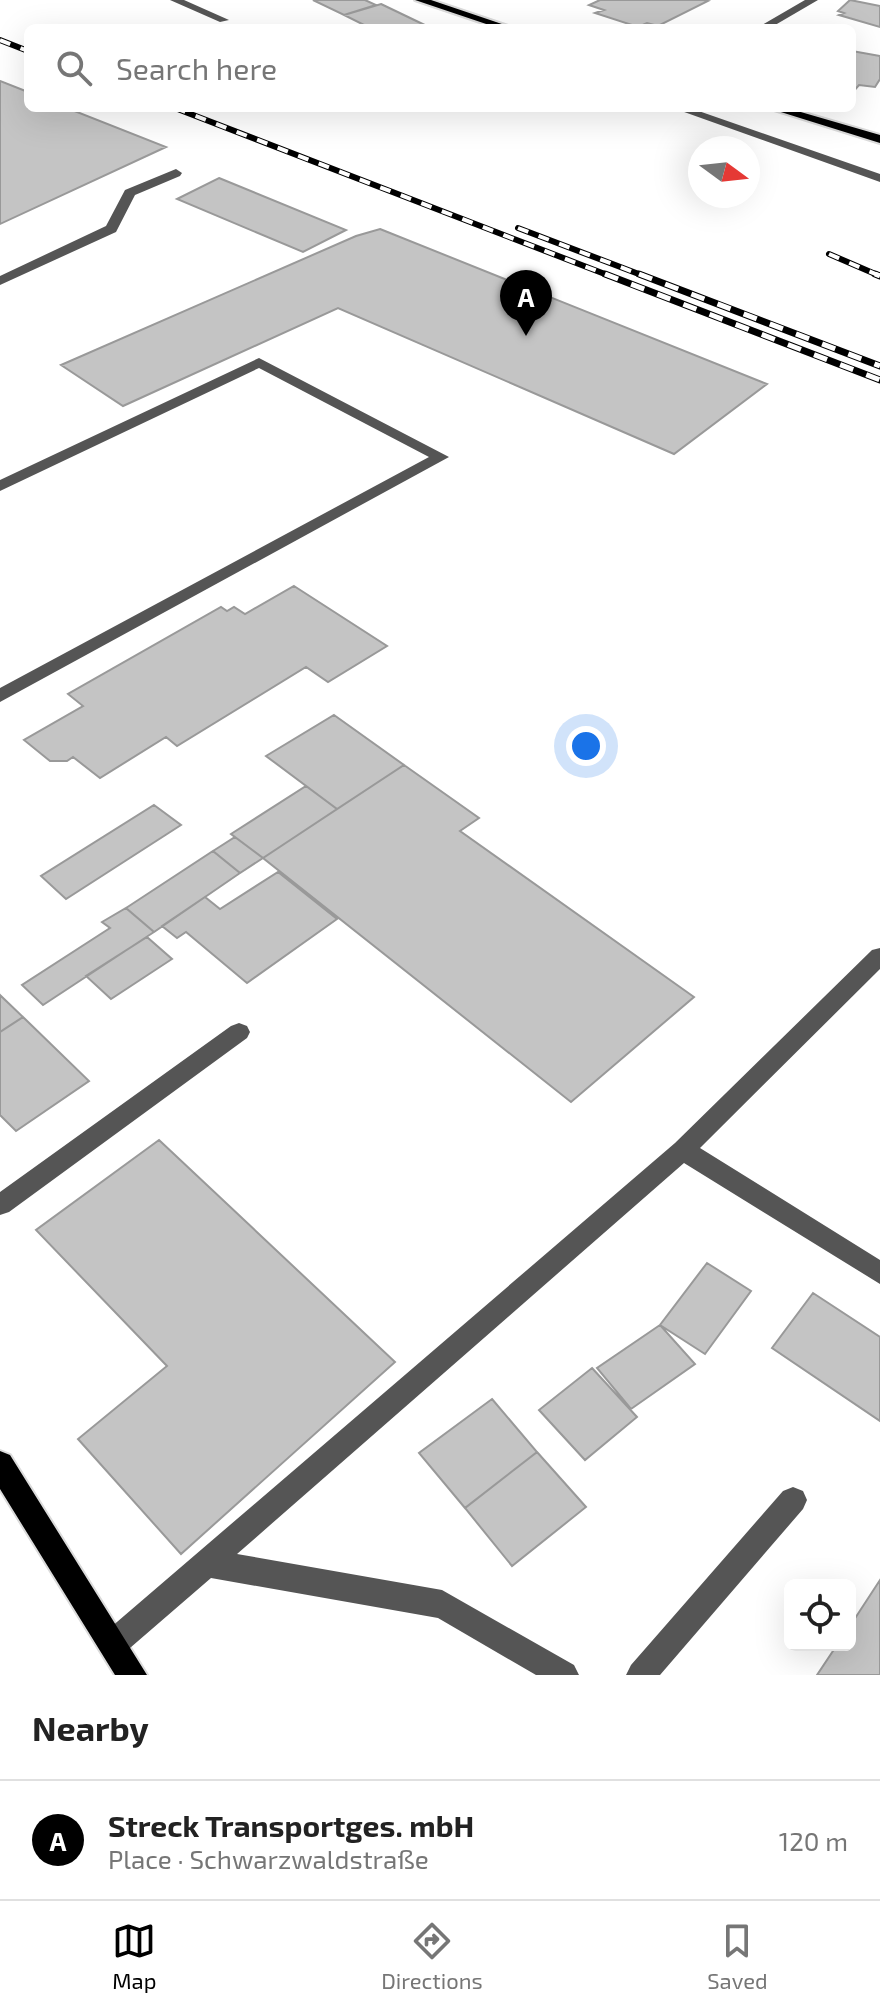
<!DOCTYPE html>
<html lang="en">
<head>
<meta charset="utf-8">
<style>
	:root { --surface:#fff; --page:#f2f2f2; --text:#222; --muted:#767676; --line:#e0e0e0; --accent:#000 }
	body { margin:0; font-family:"Exo 2",sans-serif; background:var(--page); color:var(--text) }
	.controls { position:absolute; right:24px; bottom:24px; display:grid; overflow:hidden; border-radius:12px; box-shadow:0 8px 32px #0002 }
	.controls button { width:72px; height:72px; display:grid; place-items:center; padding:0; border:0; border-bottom:2px solid var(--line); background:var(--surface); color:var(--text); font:40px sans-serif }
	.compass { position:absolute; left:688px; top:136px; width:72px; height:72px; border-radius:50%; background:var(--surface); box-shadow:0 8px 32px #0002; rotate:105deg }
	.you { position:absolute; left:586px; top:746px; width:28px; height:28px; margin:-20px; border:6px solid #fff; border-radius:50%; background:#1a73e8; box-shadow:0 0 0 12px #1a73e833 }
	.badge { display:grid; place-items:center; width:52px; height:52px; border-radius:50%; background:var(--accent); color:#fff; font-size:26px; font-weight:700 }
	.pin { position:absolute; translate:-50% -66px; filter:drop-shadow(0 2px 4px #0008) }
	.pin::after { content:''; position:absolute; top:42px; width:28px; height:24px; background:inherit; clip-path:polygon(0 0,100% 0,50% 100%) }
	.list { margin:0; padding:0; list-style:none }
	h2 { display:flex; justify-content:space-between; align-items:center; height:104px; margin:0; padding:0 32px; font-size:34px }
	h2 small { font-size:26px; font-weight:400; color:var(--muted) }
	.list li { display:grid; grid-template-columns:52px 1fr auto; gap:24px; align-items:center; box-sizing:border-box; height:120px; padding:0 32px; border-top:2px solid var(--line) }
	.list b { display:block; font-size:30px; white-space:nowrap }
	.list p { margin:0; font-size:26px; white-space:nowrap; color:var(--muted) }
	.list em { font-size:26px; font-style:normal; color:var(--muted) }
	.icon { flex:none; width:44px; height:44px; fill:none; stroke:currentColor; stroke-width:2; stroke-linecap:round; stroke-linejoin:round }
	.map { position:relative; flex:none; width:880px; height:1675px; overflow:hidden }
	.search { position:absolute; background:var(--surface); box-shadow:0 8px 32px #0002; left:24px; right:24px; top:24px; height:88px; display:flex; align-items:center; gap:20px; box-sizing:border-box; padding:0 28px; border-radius:12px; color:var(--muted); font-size:30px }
	.sheet { height:224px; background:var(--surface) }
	nav { display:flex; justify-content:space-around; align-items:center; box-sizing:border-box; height:112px; border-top:2px solid var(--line); background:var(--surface); font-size:22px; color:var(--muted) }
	nav a { display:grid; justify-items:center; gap:4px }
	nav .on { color:var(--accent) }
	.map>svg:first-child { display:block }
</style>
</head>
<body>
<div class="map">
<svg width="880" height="1675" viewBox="0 0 880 1675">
	<rect width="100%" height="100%" fill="#fff"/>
	<!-- building -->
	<path fill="#c4c4c4" stroke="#999" stroke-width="2" d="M313 0H365L376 5 344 15Z
		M600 0H703L708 1 658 26 647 23 638 27 595 13 604 10 589 5Z
		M850 0 880 6V27L839 15 844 13 838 11Z
		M381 4 431 28H370L344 15Z
		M852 51 880 56V79L875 87 859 85 852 93Z
		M0 81 28 92V108H67L166 147 0 224Z
		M219 178 346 230 303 252 177 199Z
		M380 229 767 384 674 454 338 308 123 406 61 365 356 236Z
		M294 586 387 646 328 682 306 667 177 746 166 737 100 778 73 757 67 761H50L24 740 83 706 68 694 221 607 227 611 234 607 245 614Z
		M334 715 404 765 337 809 266 756Z
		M404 765 479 818 460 831 694 997 571 1102 263 858Z
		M306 786 337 809 263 858 231 834Z
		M154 805 181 825 66 899 41 876Z
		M235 837 263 858 240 873 213 851Z
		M213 851 240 873 154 932 126 908Z
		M278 872 337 919 247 983 186 932 177 938 162 926 205 897 220 909Z
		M126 908 154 932 43 1005 22 985 110 928 102 922Z
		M147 937 172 959 111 999 86 976Z
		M0 995 23 1017 0 1032Z
		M23 1017 89 1081 16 1131 0 1115V1032Z
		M159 1140 395 1362 181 1554 78 1439 167 1366 36 1230Z
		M707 1263 751 1291 705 1354 660 1325Z
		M813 1293 880 1337V1421L772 1348Z
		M660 1325 695 1364 631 1409 597 1368Z
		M592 1368 637 1417 585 1460 539 1410Z
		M492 1399 537 1452 465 1508 419 1453Z
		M537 1452 586 1507 512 1566 465 1508Z
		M880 1580V1675H817L837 1645H850V1626Z"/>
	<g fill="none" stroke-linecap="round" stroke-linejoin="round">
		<defs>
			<path id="major" d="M415 0H431L514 28H498Z
				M768 108H787L880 135V143Z
				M0 1451 10 1455 147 1675H115L0 1489Z"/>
		</defs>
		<!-- major casing -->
		<use href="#major" stroke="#dbdbdb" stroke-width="4"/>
		<!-- minor -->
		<path fill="#555" fill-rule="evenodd" d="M170 0H184L229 20 220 22Z
			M805 0H818L770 28H757Z
			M673 108H690L880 174V182Z
			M176 169 182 173 180 176 135 195 116 232 0 285V276L106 226 125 190Z
			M259 358 449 457 0 702V688L429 457 259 368 0 491V480Z
			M880 948V969L700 1148 880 1260V1284L684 1163 237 1554 442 1590 574 1665 579 1675H536L438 1618 211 1578 123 1654 113 1659 103 1654 98 1644 103 1634 675 1143 872 950Z
			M239 1023 247 1026 250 1032 247 1038 9 1212 0 1215V1192L231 1026Z
			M793 1487 803 1491 807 1500 803 1509 660 1675H626L631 1665 783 1491Z"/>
		<!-- major -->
		<use href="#major" fill="#000" fill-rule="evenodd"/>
		<defs>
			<path id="rail-far1" d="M0 40 28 51
				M175 108 610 276
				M518 228 644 276
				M829 254 880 276"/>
			<path id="rail" d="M605 274 880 380
				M639 274 880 366
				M875 274 880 276"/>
		</defs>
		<!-- rail-far1 casing -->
		<use href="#rail-far1" stroke="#000" stroke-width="6"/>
		<!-- rail casing -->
		<use href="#rail" stroke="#000" stroke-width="7"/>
		<!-- rail-far1 -->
		<use href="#rail-far1" stroke="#fff" stroke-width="4" stroke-dasharray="11" stroke-linecap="butt"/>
		<!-- rail -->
		<use href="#rail" stroke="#fff" stroke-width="5" stroke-dasharray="14" stroke-linecap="butt"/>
	</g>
</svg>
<div class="controls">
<button><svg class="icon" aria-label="locate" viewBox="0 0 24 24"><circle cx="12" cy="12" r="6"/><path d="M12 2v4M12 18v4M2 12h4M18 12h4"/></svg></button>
</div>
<svg class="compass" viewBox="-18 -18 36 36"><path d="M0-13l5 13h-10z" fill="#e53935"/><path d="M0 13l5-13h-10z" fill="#767676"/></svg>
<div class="you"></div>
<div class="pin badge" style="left:526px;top:336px">A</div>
<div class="search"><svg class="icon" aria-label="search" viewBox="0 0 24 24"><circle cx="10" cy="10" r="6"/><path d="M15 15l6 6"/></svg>Search here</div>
</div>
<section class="sheet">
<h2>Nearby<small></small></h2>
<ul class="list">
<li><span class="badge">A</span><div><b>Streck Transportges. mbH</b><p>Place · Schwarzwaldstraße</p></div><em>120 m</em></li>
</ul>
</section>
<nav>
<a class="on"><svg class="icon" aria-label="map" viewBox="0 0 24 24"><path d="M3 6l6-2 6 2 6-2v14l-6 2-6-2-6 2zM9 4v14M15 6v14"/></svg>Map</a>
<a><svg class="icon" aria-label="directions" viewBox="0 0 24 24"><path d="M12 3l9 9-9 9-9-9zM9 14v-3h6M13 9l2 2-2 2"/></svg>Directions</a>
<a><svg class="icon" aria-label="saved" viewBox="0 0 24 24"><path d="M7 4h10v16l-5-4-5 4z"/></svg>Saved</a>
</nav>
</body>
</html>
